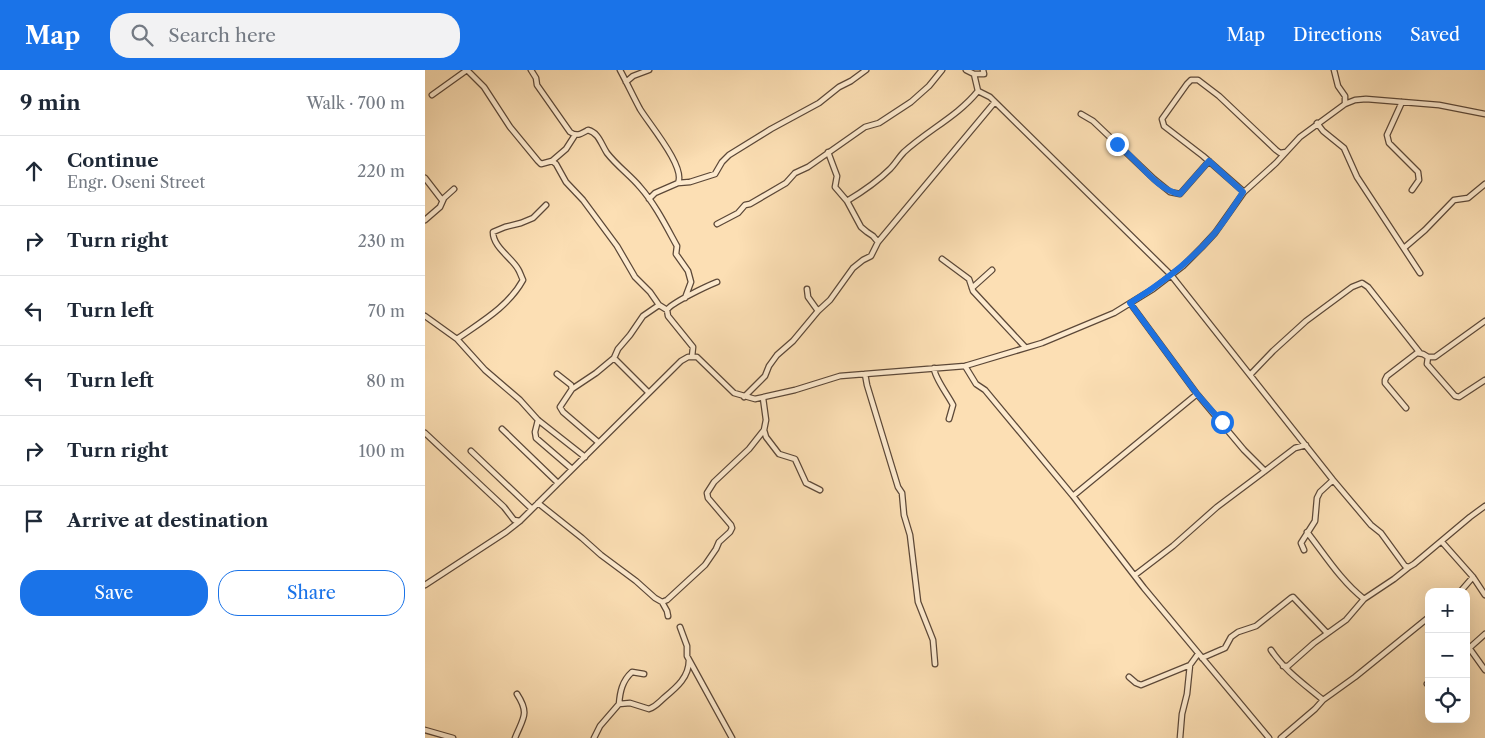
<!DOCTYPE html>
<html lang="en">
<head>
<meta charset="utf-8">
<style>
	:root { --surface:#fff; --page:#f2f2f3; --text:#1f2937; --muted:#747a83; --line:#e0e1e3; --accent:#1a73e8 }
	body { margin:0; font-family:"Libre Caslon Text",serif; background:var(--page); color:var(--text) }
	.controls { position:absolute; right:15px; bottom:15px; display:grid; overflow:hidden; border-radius:10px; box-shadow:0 5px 20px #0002 }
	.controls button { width:45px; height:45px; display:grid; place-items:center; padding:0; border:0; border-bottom:1px solid var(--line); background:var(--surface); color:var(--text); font:25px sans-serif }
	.stop { position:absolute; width:15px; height:15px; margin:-11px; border:4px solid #1a73e8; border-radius:50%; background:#fff }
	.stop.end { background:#1a73e8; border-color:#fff; box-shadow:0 1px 5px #0008 }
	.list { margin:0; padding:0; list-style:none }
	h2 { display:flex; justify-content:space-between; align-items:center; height:65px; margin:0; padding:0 20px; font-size:21px }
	h2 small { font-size:16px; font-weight:400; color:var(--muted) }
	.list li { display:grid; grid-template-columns:32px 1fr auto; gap:15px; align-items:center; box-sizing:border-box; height:70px; padding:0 20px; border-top:1px solid var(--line) }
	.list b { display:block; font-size:19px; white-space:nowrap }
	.list p { margin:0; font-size:16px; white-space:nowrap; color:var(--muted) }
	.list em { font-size:16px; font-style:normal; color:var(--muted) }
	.actions { display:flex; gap:10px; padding:15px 20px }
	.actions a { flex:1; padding:11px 0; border:1px solid var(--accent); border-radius:20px; text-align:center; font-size:18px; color:var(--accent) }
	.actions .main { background:var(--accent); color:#fff }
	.icon { flex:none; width:28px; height:28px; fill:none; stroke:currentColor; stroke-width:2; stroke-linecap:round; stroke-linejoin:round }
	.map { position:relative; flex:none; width:1060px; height:668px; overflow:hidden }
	header { display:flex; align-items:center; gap:30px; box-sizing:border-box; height:70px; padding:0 25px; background:var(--accent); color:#fff }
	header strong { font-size:24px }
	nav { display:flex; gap:28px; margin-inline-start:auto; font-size:18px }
	.search { width:350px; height:45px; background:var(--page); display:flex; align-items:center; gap:12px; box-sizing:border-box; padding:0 18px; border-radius:20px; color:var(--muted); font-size:19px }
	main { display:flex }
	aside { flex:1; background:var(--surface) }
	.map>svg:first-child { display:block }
</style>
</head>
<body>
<header>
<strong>Map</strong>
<div class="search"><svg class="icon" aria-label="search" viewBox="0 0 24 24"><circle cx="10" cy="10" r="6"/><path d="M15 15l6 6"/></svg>Search here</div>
<nav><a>Map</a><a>Directions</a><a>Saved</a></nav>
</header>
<main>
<aside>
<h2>9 min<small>Walk · 700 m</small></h2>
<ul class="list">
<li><svg class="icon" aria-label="ahead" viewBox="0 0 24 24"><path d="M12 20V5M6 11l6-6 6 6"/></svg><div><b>Continue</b><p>Engr. Oseni Street</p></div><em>220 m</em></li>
<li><svg class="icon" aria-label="right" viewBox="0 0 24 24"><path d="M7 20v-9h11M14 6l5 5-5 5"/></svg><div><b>Turn right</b></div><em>230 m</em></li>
<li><svg class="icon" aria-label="left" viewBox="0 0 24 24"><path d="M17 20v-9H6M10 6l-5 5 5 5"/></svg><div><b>Turn left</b></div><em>70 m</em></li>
<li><svg class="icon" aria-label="left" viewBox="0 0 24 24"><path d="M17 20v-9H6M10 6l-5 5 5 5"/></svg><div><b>Turn left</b></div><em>80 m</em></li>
<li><svg class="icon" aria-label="right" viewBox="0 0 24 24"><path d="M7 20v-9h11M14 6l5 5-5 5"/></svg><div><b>Turn right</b></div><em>100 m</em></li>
<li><svg class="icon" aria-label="arrive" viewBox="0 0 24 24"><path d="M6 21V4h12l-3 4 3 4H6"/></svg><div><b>Arrive at destination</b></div></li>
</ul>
<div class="actions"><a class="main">Save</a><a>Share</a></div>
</aside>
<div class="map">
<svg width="1060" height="668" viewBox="0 0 1060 668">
	<rect width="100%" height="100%" fill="#fcdfb4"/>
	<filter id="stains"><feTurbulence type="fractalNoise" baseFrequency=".004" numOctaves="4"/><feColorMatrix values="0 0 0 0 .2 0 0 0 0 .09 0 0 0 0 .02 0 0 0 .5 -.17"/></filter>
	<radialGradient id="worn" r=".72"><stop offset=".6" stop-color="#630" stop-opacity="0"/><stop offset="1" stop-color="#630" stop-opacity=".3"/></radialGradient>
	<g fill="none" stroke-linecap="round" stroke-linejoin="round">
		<defs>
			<path id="minor" d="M42 0 59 17 85 57 113 91 116 94 127 91 131 94 141 112 158 130 192 176 210 207 225 222 234 235
				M106 0 111 8 112 15 145 62C152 67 156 64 163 60 174 63 176 74 182 83 192 96 205 105 215 117 230 134 241 156 252 176L251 184 263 201 266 212 260 228
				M195 0C202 13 208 26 215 39 224 54 261 97 253 113L230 123 224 129
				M541 0 549 4 553 21
				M909 0 913 16 920 26V34
				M549 4H559L558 0
				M201 12 208 6 224 0
				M7 25 42 0
				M977 32 962 65 964 73 993 102 994 110 987 120
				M656 44 668 51 729 109 745 122 755 124 784 91
				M892 53 898 61 919 78 932 107 995 203
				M403 82 412 106 410 117 422 131 436 157 442 162 448 166 453 172
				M127 91 141 79 150 65
				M0 108 17 130
				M253 113 265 112 290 104 297 92 304 85 346 59 394 33 414 17 426 11 441 0
				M819 122 778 86 739 56 737 49 762 14 766 10H773L794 26 851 80 855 83 861 82
				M422 131C437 122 452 112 465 99 470 94 474 87 479 82 503 60 533 46 553 21L565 27 746 205 908 410 946 455 956 463 980 496 984 497 989 494 1045 447 1060 436
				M0 150 15 137 19 128 29 119
				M292 154 313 143 320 135 325 134 361 113 370 103 383 97 440 57 454 53 486 32 504 16 517 0
				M979 178 1000 160 1029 130 1043 128 1060 114
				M517 189 544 209 548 221 600 277
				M547 218 567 200
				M382 219 383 227 393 241
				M705 233 772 324 819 380 840 401
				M0 246 32 269 60 300 95 330 113 350 160 387
				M32 269C56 252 83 237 98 210 96 206 95 202 93 199 86 187 68 177 68 162L80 157 96 153 108 148 121 135
				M267 287 268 277 243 246 242 240C246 233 282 216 292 212
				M1003 287 1002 294 1030 326 1034 327 1060 310
				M540 296 551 314 560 320 648 426 719 518 844 668
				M509 298C509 307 523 325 528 335L524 349
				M132 304 146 315 147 319 135 337 138 342 173 372
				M440 304 442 315 473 417 477 423 479 445 485 465 493 532 508 570 510 594
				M825 305 848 281 881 251 927 217 937 213 943 217 995 283
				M147 319 171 303 189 288
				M223 322 189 288 193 279 205 265 218 246 234 235 242 240
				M319 327 340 306 344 296 352 285 368 271 393 241 405 230 428 198 438 190 446 186 453 172 569 33
				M981 338 960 313V310L962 306 992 283 998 284 1003 287H1010L1060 251
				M113 350 110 362 111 368 147 399
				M77 359 133 413
				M339 360 341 367 354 384 370 389 381 413 395 420
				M0 363 79 437 89 450 95 451
				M46 381 107 439
				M648 426 772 324
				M113 433 157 468 176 485 211 511 230 528 237 532 242 541 243 546
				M882 462C900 485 916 511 939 529
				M1017 472 1048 507 1060 525
				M879 480 876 473 890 451 892 428 895 422 908 410
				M710 505 748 476 792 437 840 401 870 378 881 375
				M0 515 81 462 95 451 256 291 263 287H272L309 323 330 329 370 320 415 306 540 296 617 273 689 243 728 219 758 196 777 177 790 163 819 122 851 93 875 67 920 34 930 30 941 29 1014 35 1060 44
				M1035 522 1048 507
				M237 532 242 530 280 495 291 479 294 472 305 462 307 458 306 455 283 428 282 423 289 412 324 379 339 360 341 350 338 328
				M255 557 262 576V586L307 668
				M1045 579 1060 600
				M846 580C859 600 879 614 898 630
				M1041 581 1060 564
				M777 588 800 578 806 567 813 562 831 556 866 528 868 527 902 563
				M858 596H863L889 573 921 550 939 529 969 509 984 497
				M704 607 711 613 716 615 765 595 773 584
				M1002 614 1004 613
				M194 634C195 622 197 611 207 602L219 604
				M0 660 28 668
				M90 668C98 648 105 644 92 624
				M169 668 175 656 194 634 205 633 224 639C232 636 234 632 240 627 252 617 264 607 264 590
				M755 668 757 644 762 624 765 595
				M856 668 890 639 898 630 930 607 1004 547"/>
		</defs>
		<!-- minor casing -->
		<use href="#minor" stroke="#5c4838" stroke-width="7"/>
		<!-- minor -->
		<use href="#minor" stroke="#fdeace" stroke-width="4.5"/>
	</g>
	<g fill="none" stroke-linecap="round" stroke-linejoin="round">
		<!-- route -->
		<path stroke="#1a73e8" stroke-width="6" d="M692 74C711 88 732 121 755 124L784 91 818 122C809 136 800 151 789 164 765 192 736 214 705 233L772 324 797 352"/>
	</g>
	<rect width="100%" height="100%" filter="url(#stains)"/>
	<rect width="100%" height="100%" fill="url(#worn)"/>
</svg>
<div class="controls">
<button>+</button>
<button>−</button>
<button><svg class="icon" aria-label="locate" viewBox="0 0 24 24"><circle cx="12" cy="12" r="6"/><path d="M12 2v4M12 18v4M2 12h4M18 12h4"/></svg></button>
</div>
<div class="stop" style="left:797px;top:352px"></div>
<div class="stop end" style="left:692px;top:74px"></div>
</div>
</main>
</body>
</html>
